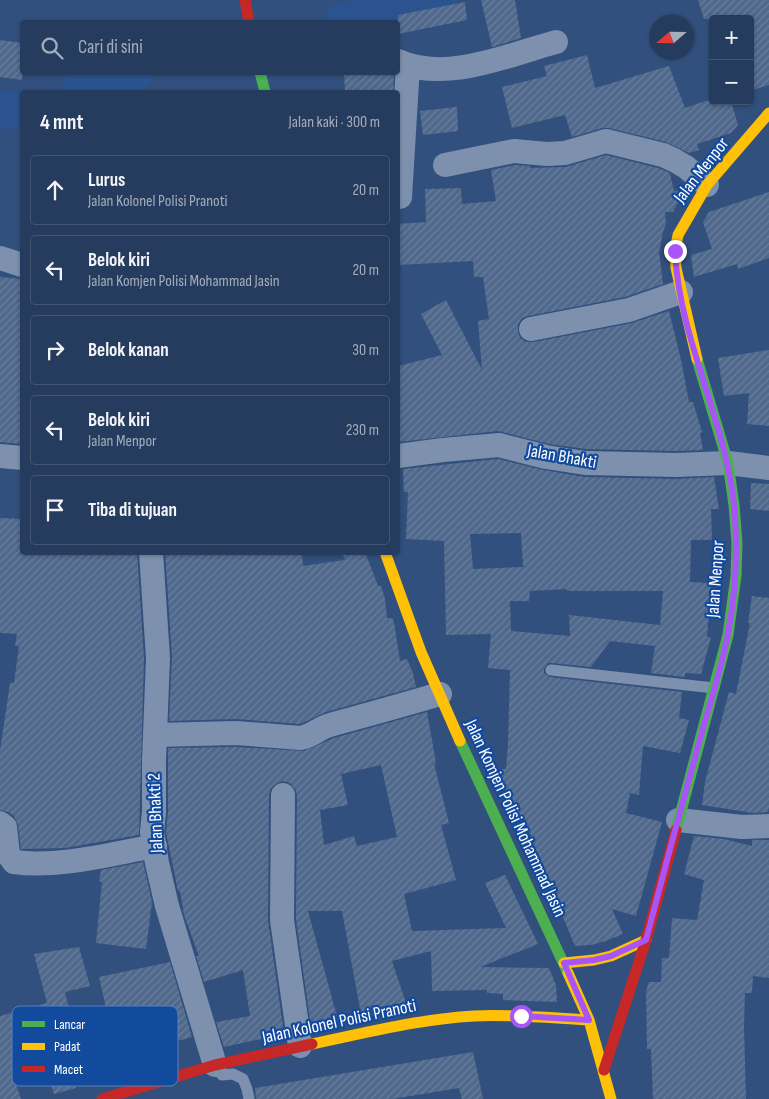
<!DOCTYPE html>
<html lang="id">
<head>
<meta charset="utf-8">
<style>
	:root { --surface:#263c5e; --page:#324767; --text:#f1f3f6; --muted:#a4adbc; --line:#425673 }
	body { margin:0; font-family:"Sofia Sans Condensed",sans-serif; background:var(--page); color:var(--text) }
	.controls { position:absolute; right:15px; top:15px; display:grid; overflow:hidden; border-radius:5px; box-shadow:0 1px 4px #0004 }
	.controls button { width:45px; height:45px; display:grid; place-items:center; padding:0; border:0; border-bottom:1px solid var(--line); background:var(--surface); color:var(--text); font:25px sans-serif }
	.compass { position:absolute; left:649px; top:15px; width:45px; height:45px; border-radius:50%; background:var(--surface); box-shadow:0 1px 4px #0004; rotate:250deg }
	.stop { position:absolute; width:15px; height:15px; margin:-11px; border:4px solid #a855f7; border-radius:50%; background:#fff }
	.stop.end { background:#a855f7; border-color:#fff; box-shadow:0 1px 5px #0008 }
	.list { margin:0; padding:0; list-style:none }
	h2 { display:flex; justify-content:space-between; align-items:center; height:65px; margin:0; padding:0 20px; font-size:21px }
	h2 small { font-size:16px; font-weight:400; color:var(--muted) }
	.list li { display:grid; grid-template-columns:32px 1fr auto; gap:15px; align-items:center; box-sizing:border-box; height:70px; margin:0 10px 10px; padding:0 10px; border:1px solid var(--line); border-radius:5px }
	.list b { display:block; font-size:19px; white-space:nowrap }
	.list p { margin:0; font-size:16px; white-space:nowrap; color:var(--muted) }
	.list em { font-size:16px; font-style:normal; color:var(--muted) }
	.icon { flex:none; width:28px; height:28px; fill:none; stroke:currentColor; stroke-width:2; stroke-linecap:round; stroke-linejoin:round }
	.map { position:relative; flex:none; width:769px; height:1099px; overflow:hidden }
	.search { position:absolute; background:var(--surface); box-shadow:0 1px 4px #0004; left:20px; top:20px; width:380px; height:55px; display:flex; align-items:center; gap:12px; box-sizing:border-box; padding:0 18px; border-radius:5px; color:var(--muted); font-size:19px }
	.panel { position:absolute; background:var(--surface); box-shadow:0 1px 4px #0004; left:20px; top:90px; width:380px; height:465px; border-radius:5px }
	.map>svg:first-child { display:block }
</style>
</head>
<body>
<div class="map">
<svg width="769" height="1099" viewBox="0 0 769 1099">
	<defs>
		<pattern id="building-hatch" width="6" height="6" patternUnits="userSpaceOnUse" patternTransform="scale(1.25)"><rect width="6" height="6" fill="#50688c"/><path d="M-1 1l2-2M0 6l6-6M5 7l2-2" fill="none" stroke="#6a7f9d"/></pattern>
	</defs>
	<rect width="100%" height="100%" fill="#32507e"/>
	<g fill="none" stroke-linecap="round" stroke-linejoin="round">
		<!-- river -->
		<path stroke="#2b538f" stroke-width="38" d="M343 22 438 0
			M79 92 134 72
			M0 110 22 109"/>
	</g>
	<!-- building -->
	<path fill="url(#building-hatch)" fill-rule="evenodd" d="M481 0H515L521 38 492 47Z
		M698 0H769V85L750 91V19H704Z
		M465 2 467 20 398 34V15Z
		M0 40 22 43V80L0 77Z
		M587 55 595 88 669 66 685 108 705 101H731L738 125 731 133 697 144 699 150 689 153 666 142 609 128H602L572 137 565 115 512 128 502 87 547 76 544 66Z
		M344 72H391L394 74 393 92H345Z
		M457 107 458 131 423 135 420 111Z
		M606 155 658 168 668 172 670 174 674 191 683 190V193L673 212H665L666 224 663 232 659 252 663 284 625 297 528 316 522 318 518 324V332L520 338 526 342H534L632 323 669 311 681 360 689 402H693L702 432 700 433 703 450 676 451 586 449 549 444 498 431 398 442V366L442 355 421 314 446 300 482 370 478 321 489 319 483 277H474L473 261 398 265V224L426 222 425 189 461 188 462 204 496 201 491 170 515 165 530 166V168L566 167Z
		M769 192V258L738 269 737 264 694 277 691 255 712 249 703 222 709 212Z
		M0 277 22 279V444L0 442Z
		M769 350V426L747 424 749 393 724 396 718 358Z
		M498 459 543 470 585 477 676 479 714 477 719 509H711L712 540H691L690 582 711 583 707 637H711L701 674 685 673V677L651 673 655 646 610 641 591 667 551 663H548L544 669V673L550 677 682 692 679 718 689 720 680 753 643 746 639 795 630 793 626 813 662 822 636 916 612 909 623 934 606 941 591 945 575 946 544 872 525 819 518 822 502 782 501 769H506L508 744 510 670 488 668 491 634 446 635 444 541 406 539 408 492H404L403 469ZM521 533 523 567 473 569 470 534ZM567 589V591H663L660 625 569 615 570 636 511 631 510 601H529L530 591Z
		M751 483 769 484V511L750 509Z
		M0 518 22 519V552H137L144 658 139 835 65 848 21 849 18 825 14 816 8 812 0 810V751L10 683H14L19 646H15L17 634 0 633Z
		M165 552H302L303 566 345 560 342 552H365L378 586H381L385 599 387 618H392L394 622 400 661 407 659 413 673 416 687 326 712 300 724 236 719 169 721 172 657Z
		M752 596 769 598V807L768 812 753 813 702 805 705 782 729 692 736 694 750 623H748Z
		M427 712 436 763 434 764 449 823 441 825 456 880 404 894 412 931 506 928 485 883 505 875 538 944 480 967 549 968 556 985 557 1002 503 1000V994L487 993V990L432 991 431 951 392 961 407 1006 367 1017 366 1013 361 1014 342 911H308L338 1020 311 1028 296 919 297 795 295 789 290 783 283 781 277 783 271 788 269 795 268 920 284 1034 224 1047 216 1022 250 1016 243 970 204 982 196 956H199L184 915 180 891H178L166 832 168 812V748L236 747 304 751 334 738ZM381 765 397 837 357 846 354 836 324 845 320 810 348 805 341 774Z
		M694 836 724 839 752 846V840H769V978L753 976 752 993H745L744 1026 746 1099H653L651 1049H647L646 991 649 982H661L662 958H669L672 918 697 920 704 880 684 874Z
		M143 862 152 902 146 949 96 943 102 882 99 881 101 870Z
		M79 947 90 986 65 992 72 1021 108 1017 99 977 170 962 192 1037 148 1049 153 1067 129 1073 128 1071 108 1077 106 1071 73 1080 76 1088 54 1094 49 1078 15 1082 21 1099H0V1016L47 1003 34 954Z
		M473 1052 483 1099H462L459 1088 392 1099H256L255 1088Z"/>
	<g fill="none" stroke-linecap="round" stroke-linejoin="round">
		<!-- lane -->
		<path stroke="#7d91ae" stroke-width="11" d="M551 670 714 688
			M222 1075 233 1074 243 1079 247 1089 249 1099"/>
		<!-- street -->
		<path stroke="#7d91ae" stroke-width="24" d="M398 61C446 83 508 55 556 42
			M445 165 514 151 547 154 565 153 606 141 663 155 674 160 686 167 707 185
			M400 197 408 66
			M0 258 22 265
			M531 329 629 310 681 292
			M0 456 22 458
			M398 456 443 450 499 445 546 457 585 463 676 465 728 463 769 468
			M151 552 158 658 154 760V812L152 832 157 863 167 906 215 1065
			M155 735 236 733 301 738C312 736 319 728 330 725 366 715 403 705 440 694
			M283 795 282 920 300 1046
			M678 820 742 827 769 826
			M0 823 5 827 8 854 14 862C59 868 110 854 155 846"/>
		<!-- fast -->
		<path stroke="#4caf50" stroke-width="11" d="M260 72 265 92
			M460 741 568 973
			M676 830 728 635 736 576 737 543 734 505 728 463 697 359"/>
		<!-- slow -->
		<path stroke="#ffc107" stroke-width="11" d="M697 359 676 268 675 251 678 235 707 185 769 113
			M385 552 421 652 460 741
			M564 963 594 960 611 956 646 940
			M568 973 589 1020 611 1099
			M312 1044C366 1033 419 1019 474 1016 512 1014 551 1018 589 1020"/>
		<!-- jam -->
		<path stroke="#c62828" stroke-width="11" d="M245 0 249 22
			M604 1070 646 940 676 830
			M102 1099 215 1065 312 1044"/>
	</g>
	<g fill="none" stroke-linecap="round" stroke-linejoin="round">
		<!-- route -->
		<path stroke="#a855f7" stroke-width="6" d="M521 1016 589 1020 564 963 594 960 611 956 646 940C663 875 680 811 698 746 708 709 721 671 728 633 736 591 738 548 734 505 725 418 679 339 675 251"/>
	</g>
	<g text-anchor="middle" stroke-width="4.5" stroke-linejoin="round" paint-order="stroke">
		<!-- street labels -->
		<g font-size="18" fill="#fff" stroke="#124a9e">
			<text transform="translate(701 170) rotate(-52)" y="6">Jalan Menpor</text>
			<text transform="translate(562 456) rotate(10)" y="6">Jalan Bhakti</text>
			<text transform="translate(715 579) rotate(-86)" y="6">Jalan Menpor</text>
			<text transform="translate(155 813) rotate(-92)" y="6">Jalan Bhakti 2</text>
			<text transform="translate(516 818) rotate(65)" y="6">Jalan Komjen Polisi Mohammad Jasin</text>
			<text transform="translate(339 1021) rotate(-12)" y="6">Jalan Kolonel Polisi Pranoti</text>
		</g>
	</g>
	<!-- legend -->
	<rect x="12" y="1006" width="166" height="80" rx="8" fill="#124a9e" stroke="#5980bb" stroke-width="1"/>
	<rect x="22" y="1021" width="23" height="6" fill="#4caf50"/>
	<rect x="22" y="1043" width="23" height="7" fill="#ffc107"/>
	<rect x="22" y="1066" width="23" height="6" fill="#c62828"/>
	<g font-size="14" fill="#fff">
		<text x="54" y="1029">Lancar</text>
		<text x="54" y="1051">Padat</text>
		<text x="54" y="1074">Macet</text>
	</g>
</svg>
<div class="controls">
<button>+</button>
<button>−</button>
</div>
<svg class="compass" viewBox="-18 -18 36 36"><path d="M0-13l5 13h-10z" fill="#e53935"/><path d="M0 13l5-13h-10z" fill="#a4adbc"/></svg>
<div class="stop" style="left:521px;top:1016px"></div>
<div class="stop end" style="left:675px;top:251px"></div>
<div class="search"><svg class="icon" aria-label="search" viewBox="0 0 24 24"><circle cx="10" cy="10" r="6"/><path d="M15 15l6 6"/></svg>Cari di sini</div>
<section class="panel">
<h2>4 mnt<small>Jalan kaki · 300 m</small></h2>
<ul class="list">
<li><svg class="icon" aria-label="ahead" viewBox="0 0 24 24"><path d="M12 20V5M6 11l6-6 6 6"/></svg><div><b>Lurus</b><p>Jalan Kolonel Polisi Pranoti</p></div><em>20 m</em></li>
<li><svg class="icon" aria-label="left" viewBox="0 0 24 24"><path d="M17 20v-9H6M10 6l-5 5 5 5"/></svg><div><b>Belok kiri</b><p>Jalan Komjen Polisi Mohammad Jasin</p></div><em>20 m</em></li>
<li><svg class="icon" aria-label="right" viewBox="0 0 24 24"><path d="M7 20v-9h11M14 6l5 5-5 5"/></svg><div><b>Belok kanan</b></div><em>30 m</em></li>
<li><svg class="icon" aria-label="left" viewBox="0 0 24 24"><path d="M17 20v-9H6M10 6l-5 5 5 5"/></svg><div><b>Belok kiri</b><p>Jalan Menpor</p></div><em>230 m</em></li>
<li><svg class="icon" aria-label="arrive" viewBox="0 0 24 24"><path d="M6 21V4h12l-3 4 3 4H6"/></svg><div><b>Tiba di tujuan</b></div></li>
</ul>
</section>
</div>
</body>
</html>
